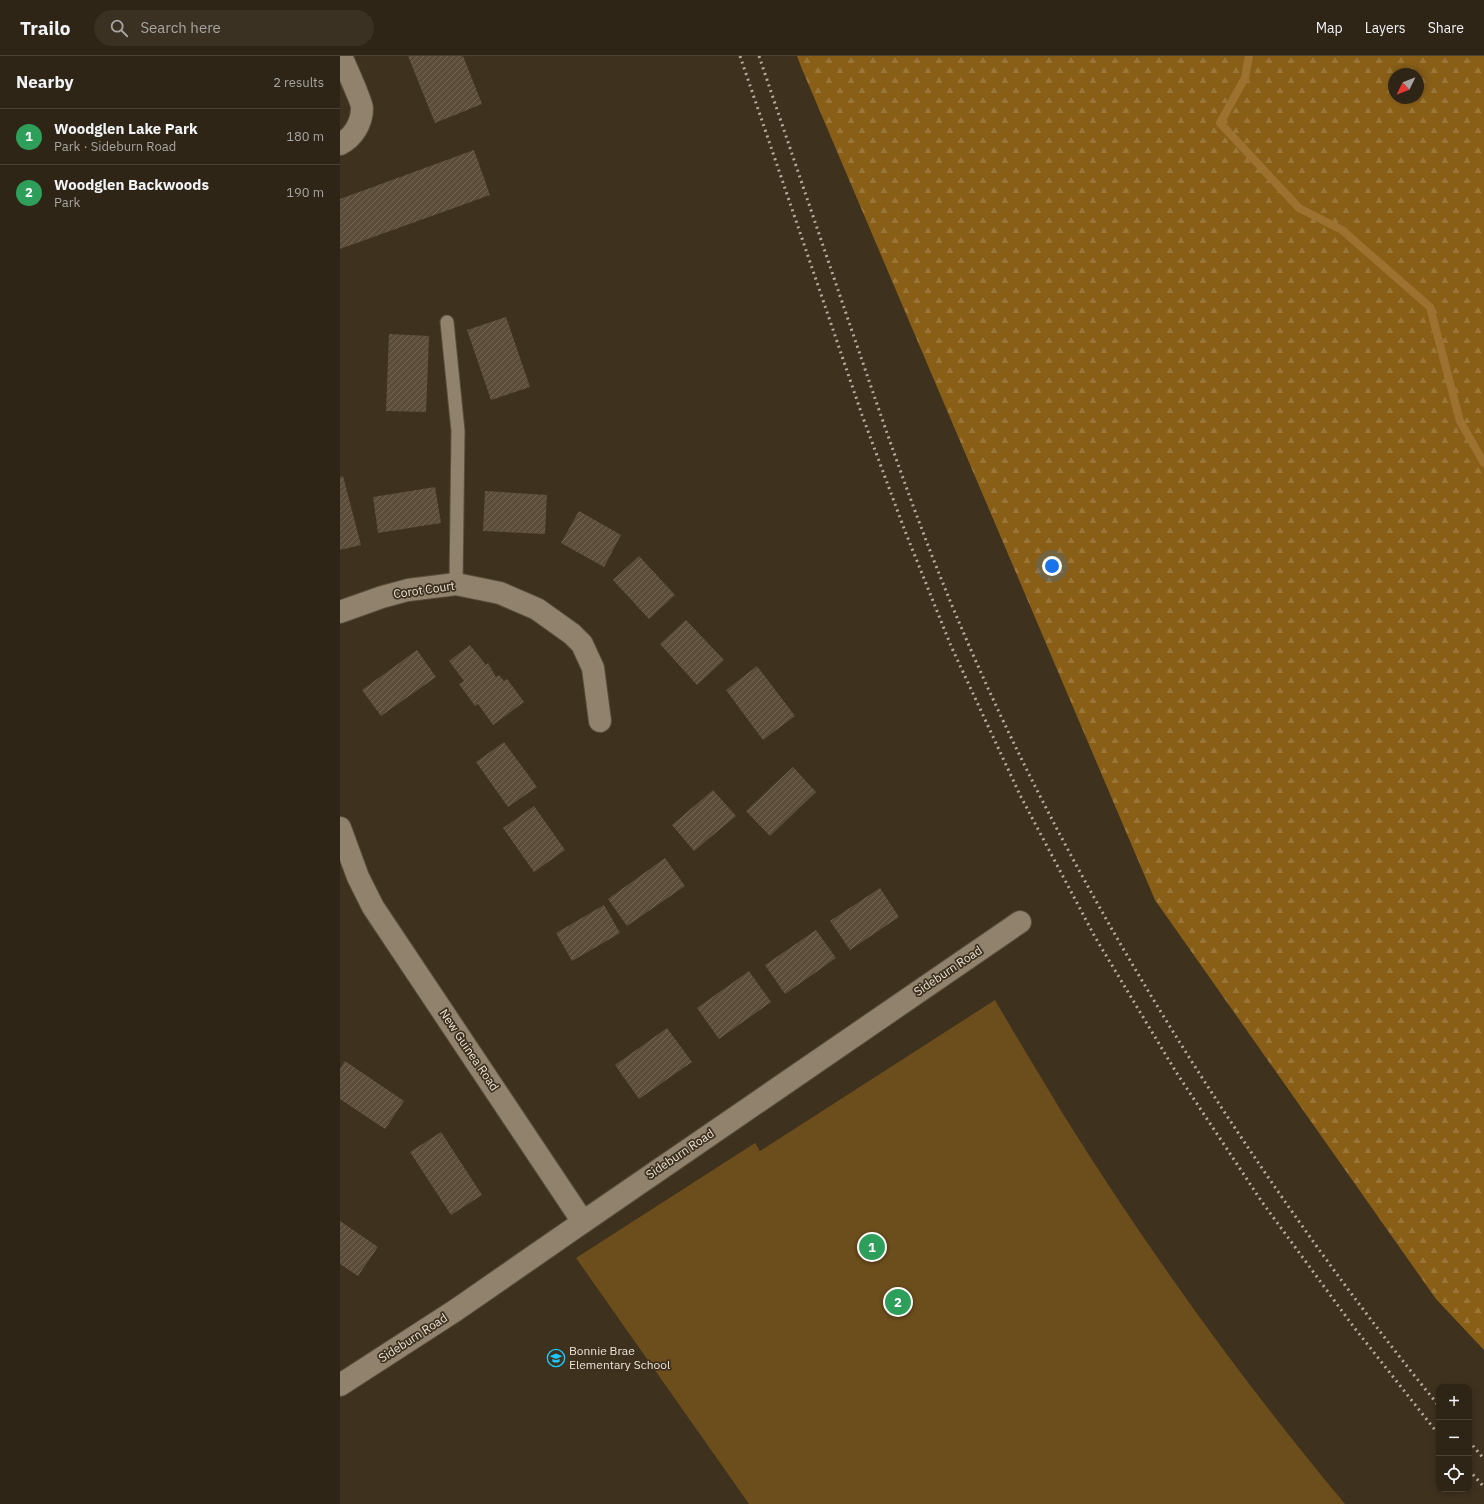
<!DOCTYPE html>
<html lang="en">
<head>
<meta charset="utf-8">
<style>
	:root { --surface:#2e2516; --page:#3a3123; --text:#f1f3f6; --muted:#a7a5a1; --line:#494235; --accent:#bca0f2 }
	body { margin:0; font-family:"IBM Plex Sans",sans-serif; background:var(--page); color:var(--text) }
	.controls { position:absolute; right:12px; bottom:12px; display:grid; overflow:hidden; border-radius:8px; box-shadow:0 2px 6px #0003 }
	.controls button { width:36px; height:36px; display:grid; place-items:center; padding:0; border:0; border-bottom:1px solid var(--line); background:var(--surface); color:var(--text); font:20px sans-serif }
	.compass { position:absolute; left:1048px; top:12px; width:36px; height:36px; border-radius:50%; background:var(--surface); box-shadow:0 2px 6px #0003; rotate:227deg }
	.you { position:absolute; left:712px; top:510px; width:14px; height:14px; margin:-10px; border:3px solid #fff; border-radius:50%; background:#1a73e8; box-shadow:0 0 0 6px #1a73e833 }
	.badge { display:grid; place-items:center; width:26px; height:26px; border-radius:50%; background:var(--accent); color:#fff; font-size:13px; font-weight:700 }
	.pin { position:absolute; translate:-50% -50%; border:2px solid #fff; box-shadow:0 1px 4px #0006 }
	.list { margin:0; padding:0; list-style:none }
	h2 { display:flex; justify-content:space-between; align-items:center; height:52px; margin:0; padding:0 16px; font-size:17px }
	h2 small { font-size:13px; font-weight:400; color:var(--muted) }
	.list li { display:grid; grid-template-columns:26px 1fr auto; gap:12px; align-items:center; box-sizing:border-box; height:56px; padding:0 16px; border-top:1px solid var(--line) }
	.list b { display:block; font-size:15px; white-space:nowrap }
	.list p { margin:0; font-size:13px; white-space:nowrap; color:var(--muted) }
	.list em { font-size:13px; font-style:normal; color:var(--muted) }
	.icon { flex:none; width:22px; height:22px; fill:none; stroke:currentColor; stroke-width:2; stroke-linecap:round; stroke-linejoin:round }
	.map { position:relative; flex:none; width:1144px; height:1448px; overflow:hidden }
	header { display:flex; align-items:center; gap:24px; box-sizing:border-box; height:56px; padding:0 20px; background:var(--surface); border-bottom:1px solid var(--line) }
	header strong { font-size:19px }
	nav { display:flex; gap:22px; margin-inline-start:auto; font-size:14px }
	.search { width:280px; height:36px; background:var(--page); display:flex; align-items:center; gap:10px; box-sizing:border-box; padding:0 14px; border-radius:22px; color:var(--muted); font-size:15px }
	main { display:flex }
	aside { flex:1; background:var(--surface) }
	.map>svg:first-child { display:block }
</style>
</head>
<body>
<header>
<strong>Trailo</strong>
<div class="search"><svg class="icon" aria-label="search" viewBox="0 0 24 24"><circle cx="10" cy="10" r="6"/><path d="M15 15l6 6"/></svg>Search here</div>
<nav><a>Map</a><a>Layers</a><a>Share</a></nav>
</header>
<main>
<aside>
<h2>Nearby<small>2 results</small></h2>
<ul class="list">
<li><span class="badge" style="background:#2e9e5b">1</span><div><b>Woodglen Lake Park</b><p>Park · Sideburn Road</p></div><em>180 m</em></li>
<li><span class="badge" style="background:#2e9e5b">2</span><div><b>Woodglen Backwoods</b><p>Park</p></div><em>190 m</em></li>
</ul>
</aside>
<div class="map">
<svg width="1144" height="1448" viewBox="0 0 1144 1448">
	<defs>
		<pattern id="forest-firs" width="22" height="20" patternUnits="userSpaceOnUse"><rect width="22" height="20" fill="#895f18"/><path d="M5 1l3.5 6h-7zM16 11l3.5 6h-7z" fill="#9a7639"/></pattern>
		<pattern id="building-hatch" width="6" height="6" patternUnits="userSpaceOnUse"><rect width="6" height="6" fill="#5b4d39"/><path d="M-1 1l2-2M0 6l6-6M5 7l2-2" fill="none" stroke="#736655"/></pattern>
	</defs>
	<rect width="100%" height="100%" fill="#3e311e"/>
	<!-- forest -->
	<path fill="url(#forest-firs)" fill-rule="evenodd" d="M457 0H1144V1294L1096 1243 815 844 462 13ZM1054 18H1078V42H1054Z"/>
	<!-- green -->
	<path fill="#6c4d1c" d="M655 944C677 982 700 1020 723 1058 808 1194 902 1325 1005 1448H409L236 1202 415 1087 420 1095Z"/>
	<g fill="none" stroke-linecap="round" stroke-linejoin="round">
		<!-- stream -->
		<path stroke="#9d7230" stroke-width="8" d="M909 0 905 22 880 67 959 152 1002 174 1090 251 1120 365 1144 407"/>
	</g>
	<!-- building -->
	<path fill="url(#building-hatch)" d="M68 0H123L142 48 95 67Z
		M134 94 150 139 0 193V143Z
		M166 261 190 331 151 344 127 274Z
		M49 278 89 280 86 356 46 355Z
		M3 420 21 489 0 494V421Z
		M95 431 101 467 38 477 33 441Z
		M145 435 207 439 205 478 143 475Z
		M239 455 281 479 264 511 221 487Z
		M299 500 335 539 309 563 273 524Z
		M346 564 384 604 357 629 320 588Z
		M130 589 146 609 148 607 156 621 159 619 164 625 167 623 184 646 153 669 138 648 135 650 119 628 124 625 109 605Z
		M77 594 96 621 41 660 22 634Z
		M417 610 455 660 423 684 386 634Z
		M164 686 197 731 168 751 136 706Z
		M453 711 476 736 430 780 406 755Z
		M373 734 396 760 354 795 332 769Z
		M194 750 225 794 194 816 163 772Z
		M325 802 345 830 287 870 268 843Z
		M540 832 559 861 510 894 490 865Z
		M264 849 280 877 232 905 216 877Z
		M476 874 496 902 445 938 425 909Z
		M409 915 431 946 379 983 357 952Z
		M327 972 352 1006 299 1043 275 1009Z
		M5 1005 64 1045 45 1073 0 1043V1013Z
		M101 1076 142 1139 111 1159 70 1096Z
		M0 1165 38 1191 18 1220 0 1208Z"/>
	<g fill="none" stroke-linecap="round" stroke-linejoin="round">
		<defs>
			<path id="service" d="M107 266 118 375 116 528"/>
			<path id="minor" d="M0 88C13 82 22 67 22 52 22 46 5 9 1 0
				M0 556 42 541 68 534 116 528 160 537 197 553 232 578 242 588 253 612 260 665
				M243 1166 680 866"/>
			<path id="tertiary" d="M0 772 18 821 33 851 243 1166 116 1254 0 1329"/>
		</defs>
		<!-- service casing -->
		<use href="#service" stroke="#594e3d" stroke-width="15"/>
		<!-- minor casing -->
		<use href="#minor" stroke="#594e3d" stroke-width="24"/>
		<!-- tertiary casing -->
		<use href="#tertiary" stroke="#594e3d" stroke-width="24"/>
		<!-- service -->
		<use href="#service" stroke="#91826d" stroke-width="13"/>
		<!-- minor -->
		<use href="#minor" stroke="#91826d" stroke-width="22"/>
		<!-- tertiary -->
		<use href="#tertiary" stroke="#91826d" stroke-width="22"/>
		<!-- rail -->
		<path stroke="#b6ab9e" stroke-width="3" stroke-dasharray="2 4" stroke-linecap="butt" d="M400 0 522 359 565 475 611 590 680 739 755 881 836 1016 922 1146 1013 1270 1099 1379
			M419 0C450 92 481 184 512 275 540 357 568 440 600 520 676 710 775 890 887 1060 953 1160 1023 1257 1099 1350
			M1129 1385 1144 1403
			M1129 1414 1144 1431"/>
	</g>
	<!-- icons -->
	<defs>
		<symbol id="school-ring" viewBox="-11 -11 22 22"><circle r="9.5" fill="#3e311e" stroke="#1dc9fc" stroke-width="1.5"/><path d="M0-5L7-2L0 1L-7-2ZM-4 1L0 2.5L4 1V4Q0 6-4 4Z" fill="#1dc9fc"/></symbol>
	</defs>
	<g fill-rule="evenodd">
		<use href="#school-ring" x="206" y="1292" width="20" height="20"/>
	</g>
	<g text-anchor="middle" stroke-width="3.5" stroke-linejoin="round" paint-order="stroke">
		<!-- street labels -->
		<g font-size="12" fill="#ece3d8" stroke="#3e311e">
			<text transform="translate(84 534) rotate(-8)" y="4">Corot Court</text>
			<text transform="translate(608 915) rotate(-34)" y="4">Sideburn Road</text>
			<text transform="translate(129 994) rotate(56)" y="4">New Guinea Road</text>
			<text transform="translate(340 1098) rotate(-34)" y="4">Sideburn Road</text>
			<text transform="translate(73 1282) rotate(-33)" y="4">Sideburn Road</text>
		</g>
		<!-- poi labels -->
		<g font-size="12" fill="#ece3d8" stroke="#3e311e" text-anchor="start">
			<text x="229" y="1299">Bonnie Brae<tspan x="229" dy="14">Elementary School</tspan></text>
		</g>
	</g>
</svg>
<div class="controls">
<button>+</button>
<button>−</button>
<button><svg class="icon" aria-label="locate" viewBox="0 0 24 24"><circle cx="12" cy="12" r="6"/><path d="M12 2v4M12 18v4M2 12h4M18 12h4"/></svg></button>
</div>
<svg class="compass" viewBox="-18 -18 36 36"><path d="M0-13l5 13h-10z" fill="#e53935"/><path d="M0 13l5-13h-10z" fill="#a7a5a1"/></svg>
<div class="you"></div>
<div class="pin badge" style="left:532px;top:1191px;background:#2e9e5b">1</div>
<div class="pin badge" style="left:558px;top:1246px;background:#2e9e5b">2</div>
</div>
</main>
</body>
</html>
